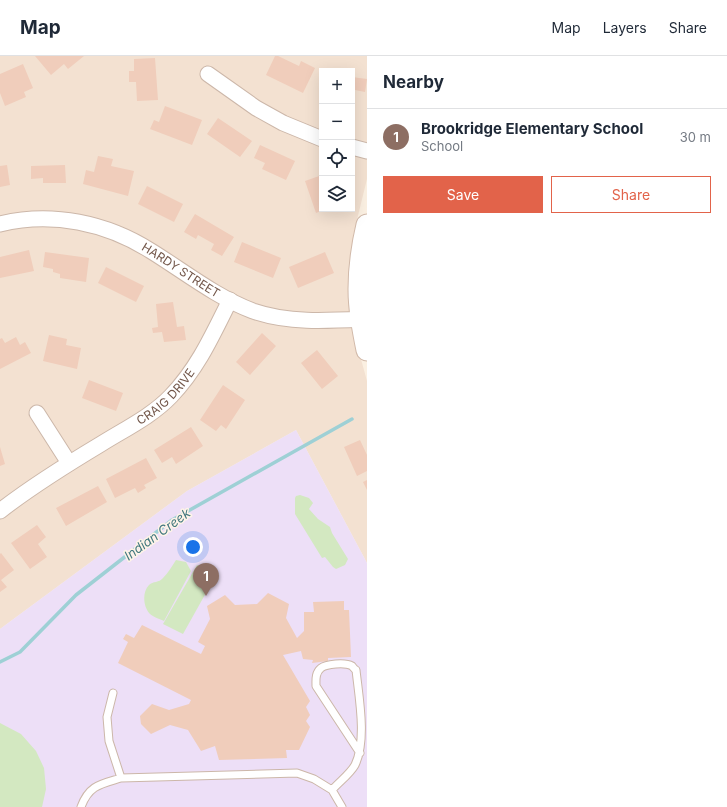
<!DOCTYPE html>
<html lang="en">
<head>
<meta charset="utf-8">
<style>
	:root { --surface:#fff; --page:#f2f2f3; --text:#1f2937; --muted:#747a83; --line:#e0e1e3; --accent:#e2634a }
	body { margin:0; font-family:Inter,sans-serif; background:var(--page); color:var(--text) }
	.controls { position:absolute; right:12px; top:12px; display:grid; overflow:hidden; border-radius:0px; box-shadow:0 4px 16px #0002 }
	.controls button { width:36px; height:36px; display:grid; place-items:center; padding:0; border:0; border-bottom:1px solid var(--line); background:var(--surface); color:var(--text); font:20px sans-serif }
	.you { position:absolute; left:193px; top:491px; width:14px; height:14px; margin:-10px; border:3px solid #fff; border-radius:50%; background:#1a73e8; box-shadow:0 0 0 6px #1a73e833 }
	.badge { display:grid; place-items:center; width:26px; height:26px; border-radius:50%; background:var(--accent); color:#fff; font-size:13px; font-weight:700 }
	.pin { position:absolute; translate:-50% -33px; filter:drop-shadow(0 1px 2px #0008) }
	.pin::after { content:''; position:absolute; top:21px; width:14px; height:12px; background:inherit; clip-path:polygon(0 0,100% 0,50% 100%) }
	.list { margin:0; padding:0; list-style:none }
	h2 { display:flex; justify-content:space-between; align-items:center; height:52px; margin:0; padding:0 16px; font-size:17px }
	h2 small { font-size:13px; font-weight:400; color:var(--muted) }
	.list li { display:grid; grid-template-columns:26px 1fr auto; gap:12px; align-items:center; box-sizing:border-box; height:56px; padding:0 16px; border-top:1px solid var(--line) }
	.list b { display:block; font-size:15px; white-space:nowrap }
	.list p { margin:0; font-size:13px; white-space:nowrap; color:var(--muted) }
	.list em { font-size:13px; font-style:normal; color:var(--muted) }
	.actions { display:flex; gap:8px; padding:12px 16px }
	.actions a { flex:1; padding:9px 0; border:1px solid var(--accent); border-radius:0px; text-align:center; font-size:14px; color:var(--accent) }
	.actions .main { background:var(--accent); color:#fff }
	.icon { flex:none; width:22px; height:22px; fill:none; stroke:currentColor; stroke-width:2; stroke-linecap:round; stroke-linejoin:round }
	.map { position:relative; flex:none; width:367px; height:751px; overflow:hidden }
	header { display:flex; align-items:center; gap:24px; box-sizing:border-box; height:56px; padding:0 20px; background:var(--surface); border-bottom:1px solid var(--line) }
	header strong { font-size:19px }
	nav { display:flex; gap:22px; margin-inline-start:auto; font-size:14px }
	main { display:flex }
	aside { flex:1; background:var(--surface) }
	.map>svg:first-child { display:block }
</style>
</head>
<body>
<header>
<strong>Map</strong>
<nav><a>Map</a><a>Layers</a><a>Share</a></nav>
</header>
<main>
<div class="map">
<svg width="367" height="751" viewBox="0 0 367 751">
	<rect width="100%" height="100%" fill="#fbf0e2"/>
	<!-- residential -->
	<path fill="#f3e1d1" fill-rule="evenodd" d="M0 0H367V123L353 180 350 217 356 285 367 325V507L296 374 187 435 0 573ZM322 15H352V153H322Z"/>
	<!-- education -->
	<path fill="#eddff7" d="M296 374 367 507V751H0V573L187 435Z"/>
	<!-- green -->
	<path fill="#d3e8c1" d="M300 439 309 442 313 447 309 453 318 463 330 471 332 477 348 503 345 509 336 513 333 511 325 501 322 502 295 458V442L296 440Z
		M176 504 186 506 191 515 164 565C160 563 153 561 150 558 143 551 142 536 149 529 153 525 159 527 163 522 168 517 172 510 176 504Z
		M197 509 216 519 183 578 163 568Z
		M0 667 21 678 36 695 44 712 46 733 42 751H0Z"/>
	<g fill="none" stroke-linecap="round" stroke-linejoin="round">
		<!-- stream -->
		<path stroke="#9ed0d5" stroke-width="3.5" d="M0 606 20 596 76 539 172 464 352 363"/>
	</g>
	<!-- building -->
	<path fill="#f0cdbb" d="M35 0H84L68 13 64 8 51 19Z
		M275 0H278L299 10 301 5 315 12 303 37 266 19Z
		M155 2 158 44 137 45 136 26H129V15H134V3Z
		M23 8 33 32 24 36 26 41 5 50 0 37V18Z
		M352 21 367 23 365 36 355 34 354 46H352Z
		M165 50 202 64 192 89 150 73 154 64 159 66Z
		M218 62 252 85 240 101 207 78Z
		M260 89 295 105 286 124 262 113 265 107 254 102Z
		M98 100 113 103 111 110 134 115 128 140 83 128 86 114 94 116Z
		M7 109 10 129 0 131V110Z
		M65 109 66 127H43V122L31 123V110Z
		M322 119V153H327L316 157 305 125Z
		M147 130 183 148 174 166 138 148Z
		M195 158 234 181 222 200 211 194 214 188 198 179 196 183 184 176Z
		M242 186 281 202 273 222 234 206Z
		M29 194 34 215 0 222V201Z
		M45 196 89 202 86 226 60 222V218L53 216V213L43 211Z
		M325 196 334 217 298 232 289 211Z
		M106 211 144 230 136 246 98 227Z
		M173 246 177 271 184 270 186 284 164 286 162 276 153 277 152 272 158 271 156 248Z
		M262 277 276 290 250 319 236 306Z
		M49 279 67 283 66 289 81 292 77 313 43 305Z
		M16 281 20 289 25 286 31 297 0 313V283L2 282 5 287Z
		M317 294 338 320 322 333 301 307Z
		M89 324 123 337 116 355 82 342Z
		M223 329 245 344 226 373 221 369 216 375 200 364Z
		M191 371 203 390 176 408 172 401 162 407 154 394Z
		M360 384 367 399V415L357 420 344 391Z
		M0 391 5 408 0 410Z
		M146 402 157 422 144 429 146 432 138 437 135 432 115 442 106 423Z
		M367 424V434L363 426Z
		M98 430 107 446 66 470 56 452Z
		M37 469 46 481 38 488 47 501 30 513 11 487Z
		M1 497 14 514 1 524 7 531 0 536V498Z
		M268 537 289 548 286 562 297 582 304 575V556H314L313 546 344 545V554H349L351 601 328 602V605L312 607 313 604 303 603 301 595 283 599 310 645 306 651 310 659 306 665 310 671 299 694H286L287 702 219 704 215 690 201 695 188 674 170 669 151 678 141 668 140 660 152 648 169 654 189 648 191 644 118 607 128 586 123 583 126 578 134 582 142 569 201 598 205 590 198 586 210 563 207 550 225 539 235 549 257 548Z"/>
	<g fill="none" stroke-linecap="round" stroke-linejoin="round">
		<defs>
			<path id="lane" d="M113 637 107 661 109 685 121 722
				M332 734C339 726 350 718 355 709 367 684 359 642 356 614 354 613 353 611 352 610 345 606 326 608 321 612 315 617 316 624 316 630L360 697
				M81 751C89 729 101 728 121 722L297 717 314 723 332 734 342 751"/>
			<g id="street">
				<path d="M208 18 256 52 283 67 322 83"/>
				<path d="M352 91 367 95"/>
				<path id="s1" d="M0 168C52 155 107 167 151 195 185 216 216 241 253 255 288 267 325 265 362 263"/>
				<path d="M37 357 69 407"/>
				<path id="s2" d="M0 455C32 430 66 409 101 388 125 373 152 360 171 340 198 312 213 278 230 244"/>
			</g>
			<path id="secondary" d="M367 169C362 190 359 212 359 233 359 254 363 274 367 294"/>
		</defs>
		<!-- lane casing -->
		<use href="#lane" stroke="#ccb7a9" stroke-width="9"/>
		<!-- street casing -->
		<use href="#street" stroke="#ccb7a9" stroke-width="17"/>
		<!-- secondary casing -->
		<use href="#secondary" stroke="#d1b9a9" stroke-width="23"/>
		<!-- lane -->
		<use href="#lane" stroke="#fff" stroke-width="7"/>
		<!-- street -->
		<use href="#street" stroke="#fff" stroke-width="15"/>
		<!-- secondary -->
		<use href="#secondary" stroke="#fff" stroke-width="21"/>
	</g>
	<g text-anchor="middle" stroke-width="3" stroke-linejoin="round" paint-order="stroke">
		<!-- street labels -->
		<g font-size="12" fill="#725649" stroke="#fff4e8">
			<text dy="4" stroke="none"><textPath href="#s1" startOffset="193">HARDY STREET</textPath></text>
			<text dy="4" stroke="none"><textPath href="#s2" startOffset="202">CRAIG DRIVE</textPath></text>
		</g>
		<!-- water labels -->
		<g font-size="13" font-style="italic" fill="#41777f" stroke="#fff4e8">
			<text transform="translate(157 478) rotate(-36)" y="5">Indian Creek</text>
		</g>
	</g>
</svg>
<div class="controls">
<button>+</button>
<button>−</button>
<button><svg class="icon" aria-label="locate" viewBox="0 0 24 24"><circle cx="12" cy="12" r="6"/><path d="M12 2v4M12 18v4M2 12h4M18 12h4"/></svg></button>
<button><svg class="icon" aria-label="layers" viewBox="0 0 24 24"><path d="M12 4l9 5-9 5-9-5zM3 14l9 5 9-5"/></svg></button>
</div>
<div class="you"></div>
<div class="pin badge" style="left:206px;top:540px;background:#8d6e63">1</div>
</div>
<aside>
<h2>Nearby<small></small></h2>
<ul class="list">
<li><span class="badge" style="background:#8d6e63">1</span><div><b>Brookridge Elementary School</b><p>School</p></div><em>30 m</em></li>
</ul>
<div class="actions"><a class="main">Save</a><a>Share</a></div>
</aside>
</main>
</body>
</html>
